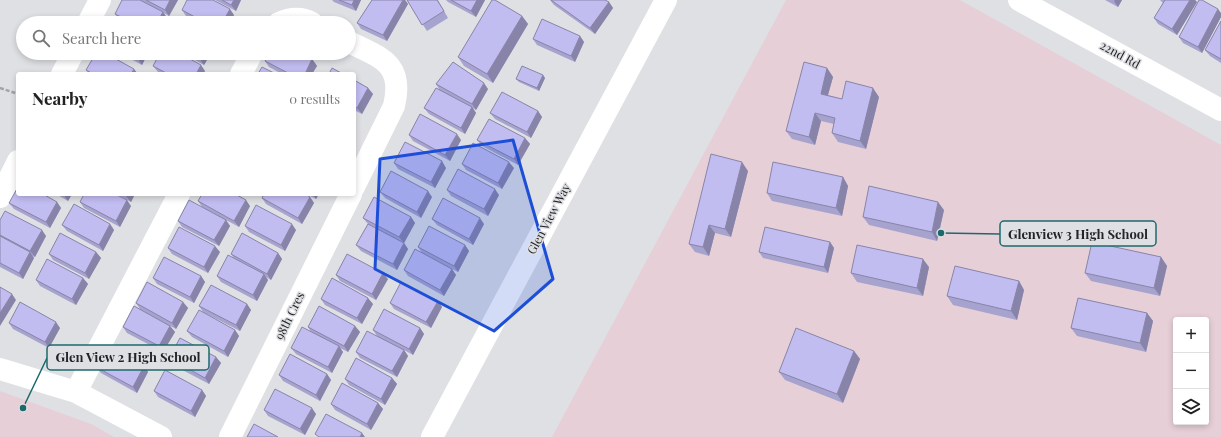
<!DOCTYPE html>
<html lang="en">
<head>
<meta charset="utf-8">
<style>
	:root { --surface:#fff; --page:#f2f2f2; --text:#222; --muted:#767676; --line:#e0e0e0 }
	body { margin:0; font-family:"Playfair Display",serif; background:var(--page); color:var(--text) }
	.controls { position:absolute; right:12px; bottom:12px; display:grid; overflow:hidden; border-radius:4px; box-shadow:0 2px 6px #0003 }
	.controls button { width:36px; height:36px; display:grid; place-items:center; padding:0; border:0; border-bottom:1px solid var(--line); background:var(--surface); color:var(--text); font:20px sans-serif }
	.list { margin:0; padding:0; list-style:none }
	h2 { display:flex; justify-content:space-between; align-items:center; height:52px; margin:0; padding:0 16px; font-size:17px }
	h2 small { font-size:13px; font-weight:400; color:var(--muted) }
	.icon { flex:none; width:22px; height:22px; fill:none; stroke:currentColor; stroke-width:2; stroke-linecap:round; stroke-linejoin:round }
	.map { position:relative; flex:none; width:1221px; height:437px; overflow:hidden }
	.search { position:absolute; background:var(--surface); box-shadow:0 2px 6px #0003; left:16px; top:16px; width:340px; height:44px; display:flex; align-items:center; gap:10px; box-sizing:border-box; padding:0 14px; border-radius:22px; color:var(--muted); font-size:15px }
	.panel { position:absolute; background:var(--surface); box-shadow:0 2px 6px #0003; left:16px; top:72px; width:340px; height:124px; border-radius:4px }
	.map>svg:first-child { display:block }
</style>
</head>
<body>
<div class="map">
<svg width="1221" height="437" viewBox="0 0 1221 437">
	<rect width="100%" height="100%" fill="#dee0e4"/>
	<!-- education -->
	<path fill="#e7cfd8" fill-rule="evenodd" d="M786 0H960L1221 145V437H552ZM1176 320H1206V422H1176Z
		M0 391 91 424 114 437H0Z"/>
	<g fill="none" stroke-linecap="round" stroke-linejoin="round">
		<!-- path -->
		<path stroke="#a1a3a6" stroke-width="2.5" stroke-dasharray="4 2" stroke-linecap="butt" d="M0 88 18 94"/>
		<!-- minor -->
		<path stroke="#fff" stroke-width="22" d="M1019 0 1221 110
			M88 23 100 0
			M279 23C290 18 301 17 312 23
			M349 42C382 58 404 64 394 106L354 187
			M62 74 73 53
			M241 74 252 53
			M0 197 18 161
			M0 369 76 392 161 437
			M76 392 179 194
			M230 437 351 194
			M432 437 666 0"/>
	</g>
	<!-- wall -->
	<path fill="#a7a3cf" d="M122 0H178L169 16 164 13 167 18 164 23H126L119 20 115 14Z
		M215 0H241L236 11Z
		M332 0H361L356 11 334 2Z
		M372 0H405L408 4 387 41 361 29 357 23Z
		M407 0H438L448 18 427 31Z
		M446 0H485L476 17 448 2Z
		M550 0H605L609 2 613 8 595 34 554 5Z
		M1105 0H1122L1118 7Z
		M1160 0H1195L1197 2 1177 35 1158 24 1154 18 1163 3Z
		M182 10 234 15 229 23H198L186 16Z
		M1221 13V17L1202 53 1183 43 1179 37Z
		M522 16 528 24 493 83 464 66 458 57Z
		M1221 21V63L1210 56 1205 50Z
		M580 36 584 42 575 62 537 45 533 39Z
		M120 53H148L142 65Z
		M182 53H211L204 65Z
		M312 59 317 66 312 74H282L269 67 265 61Z
		M153 66 205 71 203 74H161L158 72Z
		M827 68 833 77 828 95 842 99 879 97 866 149 838 142 832 133 834 124 821 121 815 145 792 139 786 131Z
		M86 70 138 74H89Z
		M543 75 545 78 539 91 519 82 516 79Z
		M354 80 368 88 373 94 362 114 354 110Z
		M436 84 488 89 476 110 473 108 476 113 465 134 429 114 424 108 439 89Z
		M538 111 542 117 531 138 495 119 490 113Z
		M409 135 461 140 450 161 413 141Z
		M525 138 530 144 518 165 482 146 477 140Z
		M394 163 446 168 435 188 398 169Z
		M462 164 514 168 502 189 466 170Z
		M748 171 731 237 715 233 709 256 695 252 689 244Z
		M843 177 848 186 842 216 772 201 767 193Z
		M447 190 499 195 488 216 451 196Z
		M380 192 432 197 421 218 385 198Z
		M56 194H72L68 201Z
		M116 194H135L131 202Z
		M306 194H319L316 199Z
		M310 197 314 203 302 224 266 204 262 198Z
		M198 201 250 206 239 227 226 220 230 226 219 246 182 227 178 221 202 207Z
		M57 202 61 208 50 228 14 209 9 203Z
		M80 202 131 206 120 227 84 208Z
		M944 210 937 241 869 225 863 217Z
		M411 217 415 223 404 243 408 249 397 270 361 251 356 245 368 224 363 218Z
		M432 219 484 224 473 245 437 225Z
		M0 220 46 236 35 257 32 256 34 258 23 279 0 267Z
		M110 224 114 230 103 251 67 231 62 225Z
		M245 226 296 230 285 251 249 232Z
		M830 242 834 248 828 273 763 258 759 252Z
		M465 245 469 251 458 272 452 269 456 275 444 296 408 276 404 270 422 253 418 247Z
		M168 248 220 252 208 273 172 254Z
		M96 252 101 258 89 279 53 260 49 254Z
		M278 253 282 259 271 280 266 277 268 280 257 301 221 282 217 276 233 257 231 254Z
		M1161 257 1167 266 1160 296 1091 281 1085 273Z
		M929 267 923 296 857 282 851 273Z
		M336 275 388 279 376 300 340 281Z
		M201 276 205 282 194 303 157 284 153 278Z
		M83 278 88 284 76 305 40 286 36 280Z
		M1019 281 1024 290 1017 320 953 305 947 296Z
		M321 299 373 304 362 324 325 305Z
		M438 301 442 307 431 328 394 309 390 303Z
		M183 302 188 308 176 329 161 321 170 326 175 332 163 352 127 333 123 327 140 309 136 303Z
		M247 304 251 310 240 331 203 312 199 306Z
		M1147 313 1153 321 1146 352 1077 336 1071 328Z
		M9 323 60 328 49 348 13 329Z
		M355 326 360 332 348 352 340 348 343 352 332 373 296 354 291 348 311 332 308 327Z
		M420 328 424 334 413 355 404 350 408 356 397 377 360 358 356 352 377 336 373 330Z
		M235 330 239 336 228 357 192 337 187 331Z
		M854 351 860 359 843 403 785 380 779 372Z
		M216 357 221 363 209 384 173 365 169 358Z
		M144 366 148 372 137 393 101 373 96 367Z
		M327 374 331 380 320 401 283 381 279 375Z
		M392 378 397 384 385 405 349 385 345 379Z
		M202 390 206 396 195 417 158 397 154 391Z
		M378 403 383 409 371 430 335 410 331 404Z
		M264 410 316 414 305 435 268 416Z"/>
	<!-- shaded-wall -->
	<path fill="#8884a9" d="M170 0H178L169 16 165 10Z
		M234 0H241L236 11 231 5Z
		M354 0H361L356 11 352 5Z
		M403 0H405L408 4 387 41 383 35Z
		M477 0H485L476 17 471 11Z
		M1115 0H1122L1118 7 1114 1Z
		M1190 0H1195L1197 2 1177 35 1172 29Z
		M609 2 613 8 595 34 590 28Z
		M230 9 234 15 229 23H222Z
		M1218 9 1221 13V17L1202 53 1198 47Z
		M163 12 167 18 164 23H157Z
		M522 16 528 24 493 83 487 74Z
		M580 36 584 42 575 62 571 56Z
		M141 53H148L142 65 138 59Z
		M203 53H211L204 65 200 59Z
		M312 59 317 66 312 74H305Z
		M201 65 205 71 203 74H196Z
		M827 68 833 77 826 102 821 94Z
		M134 69 138 74H131Z
		M543 75 545 78 539 91 537 88Z
		M484 83 488 89 476 110 472 104Z
		M368 88 373 94 362 114 357 108Z
		M873 88 879 97 866 149 860 141Z
		M472 107 476 113 465 134 461 128Z
		M538 111 542 117 531 138 527 132Z
		M815 113 821 121 815 145 809 137Z
		M457 134 461 140 450 161 445 155Z
		M525 138 530 144 518 165 514 159Z
		M442 161 446 168 435 188 431 182Z
		M509 162 514 168 502 189 498 183Z
		M742 162 748 171 731 237 725 229Z
		M843 177 848 186 842 216 836 208Z
		M495 189 499 195 488 216 484 209Z
		M428 191 432 197 421 218 417 212Z
		M64 194H72L68 201 64 195Z
		M127 194H135L131 202 126 196Z
		M313 194H319L316 199Z
		M310 197 314 203 302 224 298 218Z
		M127 200 131 206 120 227 116 221Z
		M246 200 250 206 239 227 234 221Z
		M57 202 61 208 50 228 46 222Z
		M938 202 944 210 937 241 932 232Z
		M411 217 415 223 404 243 399 237Z
		M480 218 484 224 473 245 469 239Z
		M226 220 230 226 219 246 214 240Z
		M110 224 114 230 103 251 99 245Z
		M292 224 296 230 285 251 281 245Z
		M709 225 715 233 709 256 703 247Z
		M42 230 46 236 35 257 30 251Z
		M830 242 834 248 828 273 824 267Z
		M404 243 408 249 397 270 393 264Z
		M465 245 469 251 458 272 454 266Z
		M215 246 220 252 208 273 204 267Z
		M30 252 34 258 23 279 19 273Z
		M96 252 101 258 89 279 85 273Z
		M278 253 282 259 271 280 267 274Z
		M1161 257 1167 266 1160 296 1154 288Z
		M923 259 929 267 923 296 917 288Z
		M452 269 456 275 444 296 440 290Z
		M383 273 388 279 376 300 372 294Z
		M264 274 268 280 257 301 253 295Z
		M201 276 205 282 194 303 190 297Z
		M83 278 88 284 76 305 72 299Z
		M1019 281 1024 290 1017 320 1011 311Z
		M12 294 16 300 0 326V313Z
		M368 298 373 304 362 324 357 318Z
		M438 301 442 307 431 328 426 322Z
		M183 302 188 308 176 329 172 323Z
		M247 304 251 310 240 331 236 325Z
		M1147 313 1153 321 1146 352 1140 343Z
		M56 322 60 328 49 348 45 342Z
		M170 326 175 332 163 352 159 346Z
		M355 326 360 332 348 352 344 346Z
		M420 328 424 334 413 355 409 349Z
		M235 330 239 336 228 357 224 351Z
		M339 346 343 352 332 373 328 367Z
		M404 350 408 356 397 377 392 371Z
		M854 351 860 359 843 403 837 394Z
		M216 357 221 363 209 384 205 378Z
		M144 366 148 372 137 393 133 387Z
		M327 374 331 380 320 401 316 395Z
		M392 378 397 384 385 405 381 399Z
		M202 390 206 396 195 417 191 411Z
		M378 403 383 409 371 430 367 424Z
		M312 408 316 414 305 435 300 429Z
		M362 433 365 437H360Z"/>
	<!-- building -->
	<path fill="#c2bdf1" stroke="#8884a9" d="M122 0H140L163 12 157 23H133L115 14Z
		M146 0H170L165 10Z
		M187 0H213L230 9 222 23H206L182 10Z
		M222 0H234L231 5Z
		M339 0H354L352 5Z
		M372 0H403L383 35 357 23Z
		M407 0H437L444 11 422 25Z
		M451 0H477L471 11Z
		M492 0H495L522 16 487 74 458 57Z
		M551 0H605L609 2 590 28Z
		M1165 0H1190L1172 29 1154 18Z
		M1199 0H1202L1218 9 1198 47 1179 37Z
		M113 18 121 23H110Z
		M175 18 184 23H172Z
		M542 19 580 36 571 56 533 39Z
		M1221 21V59L1205 50Z
		M96 53H105L134 69 131 74H93L86 70Z
		M127 53H141L138 59Z
		M160 53H179L201 65 196 74H168L153 66Z
		M189 53H203L200 59Z
		M269 53H300L312 59 305 74H290L265 61Z
		M453 62 484 83 472 104 436 84Z
		M804 62 827 68 821 94 842 99 846 81 873 88 860 141 832 133 835 118 815 113 809 137 786 131Z
		M522 66 543 75 537 88 516 79Z
		M262 67 276 74H258Z
		M332 68 343 74H329Z
		M354 80 368 88 357 108 354 107Z
		M436 88 472 107 461 128 424 108Z
		M502 92 538 111 527 132 490 113Z
		M420 114 457 134 445 155 409 135Z
		M489 119 525 138 514 159 477 140Z
		M405 142 442 161 431 182 394 163Z
		M473 143 509 162 498 183 462 164Z
		M711 154 742 162 725 229 709 225 703 247 689 244Z
		M773 162 843 177 836 208 767 193Z
		M458 169 495 189 484 209 447 190Z
		M391 171 428 191 417 212 380 192Z
		M869 186 938 202 932 232 863 217Z
		M18 187V194H43L57 202 46 222 9 203Z
		M84 194H115L127 200 116 221 80 202Z
		M202 194H235L246 200 234 221 198 201Z
		M264 194H305L310 197 298 218 262 198Z
		M374 197 411 217 399 237 363 218Z
		M443 198 480 218 469 239 432 219Z
		M189 200 226 220 214 240 178 221Z
		M74 204 110 224 99 245 62 225Z
		M256 205 292 224 281 245 245 226Z
		M5 211 42 230 30 251 0 235V220Z
		M368 224 404 243 393 264 356 245Z
		M429 226 465 245 454 266 418 247Z
		M179 227 215 246 204 267 168 248Z
		M765 227 830 242 824 267 759 252Z
		M60 233 96 252 85 273 49 254Z
		M242 233 278 253 267 274 231 254Z
		M0 236 30 252 19 273 0 263Z
		M1092 242 1161 257 1154 288 1085 273Z
		M857 245 923 259 917 288 851 273Z
		M415 249 452 269 440 290 404 270Z
		M347 254 383 273 372 294 336 275Z
		M228 255 264 274 253 295 217 276Z
		M164 257 201 276 190 297 153 278Z
		M47 259 83 278 72 299 36 280Z
		M955 266 1019 281 1011 311 947 296Z
		M332 278 368 298 357 318 321 299Z
		M147 282 183 302 172 323 136 303Z
		M401 282 438 301 426 322 390 303Z
		M211 285 247 304 236 325 199 306Z
		M0 287 12 294 0 313Z
		M1078 298 1147 313 1140 343 1071 328Z
		M20 302 56 322 45 342 9 323Z
		M134 306 170 326 159 346 123 327Z
		M319 306 355 326 344 346 308 327Z
		M384 309 420 328 409 349 373 330Z
		M199 310 235 330 224 351 187 331Z
		M302 327 339 346 328 367 291 348Z
		M796 328 854 351 837 394 779 372Z
		M367 331 404 350 392 371 356 352Z
		M180 338 216 357 205 378 169 358Z
		M108 346 144 366 133 387 96 367Z
		M290 354 327 374 316 395 279 375Z
		M356 358 392 378 381 399 345 379Z
		M165 370 202 390 191 411 154 391Z
		M342 383 378 403 367 424 331 404Z
		M275 389 312 408 300 429 264 410Z
		M326 414 362 433 360 437H319L315 434Z
		M254 424 278 437H247Z"/>
	<!-- marked area -->
	<path fill="#1d4ed8" fill-opacity="0.2" stroke="#1d4ed8" stroke-width="3" stroke-linejoin="round" d="M513 140 553 279 494 331 375 269 380 159Z"/>
	<g text-anchor="middle" stroke-width="3" stroke-linejoin="round" paint-order="stroke">
		<!-- street labels -->
		<g font-size="12" fill="#232425" stroke="#dee0e4">
			<text transform="translate(1120 55) rotate(29)" y="4">22nd Rd</text>
			<text transform="translate(549 219) rotate(-62)" y="4">Glen View Way</text>
			<text transform="translate(290 316) rotate(-64)" y="4">98th Cres</text>
		</g>
	</g>
	<!-- callouts -->
	<path fill="none" stroke="#1c696c" stroke-width="1.5" d="M941 233L1000 234M23 408L47 358"/>
	<g fill="#1c696c" stroke="#dee0e4" stroke-width="1.5">
		<circle cx="941" cy="233" r="4"/>
		<circle cx="23" cy="408" r="4"/>
	</g>
	<g fill="#dee0e4" stroke="#1c696c" stroke-width="1.5">
		<rect x="1000" y="221" width="156" height="25" rx="4"/>
		<rect x="47" y="345" width="162" height="25" rx="4"/>
	</g>
	<g font-size="13" text-anchor="middle" font-weight="bold" fill="#232425">
		<text x="1078" y="239">Glenview 3 High School</text>
		<text x="128" y="362">Glen View 2 High School</text>
	</g>
</svg>
<div class="controls">
<button>+</button>
<button>−</button>
<button><svg class="icon" aria-label="layers" viewBox="0 0 24 24"><path d="M12 4l9 5-9 5-9-5zM3 14l9 5 9-5"/></svg></button>
</div>
<div class="search"><svg class="icon" aria-label="search" viewBox="0 0 24 24"><circle cx="10" cy="10" r="6"/><path d="M15 15l6 6"/></svg>Search here</div>
<section class="panel">
<h2>Nearby<small>0 results</small></h2>
<ul class="list">
</ul>
</section>
</div>
</body>
</html>
